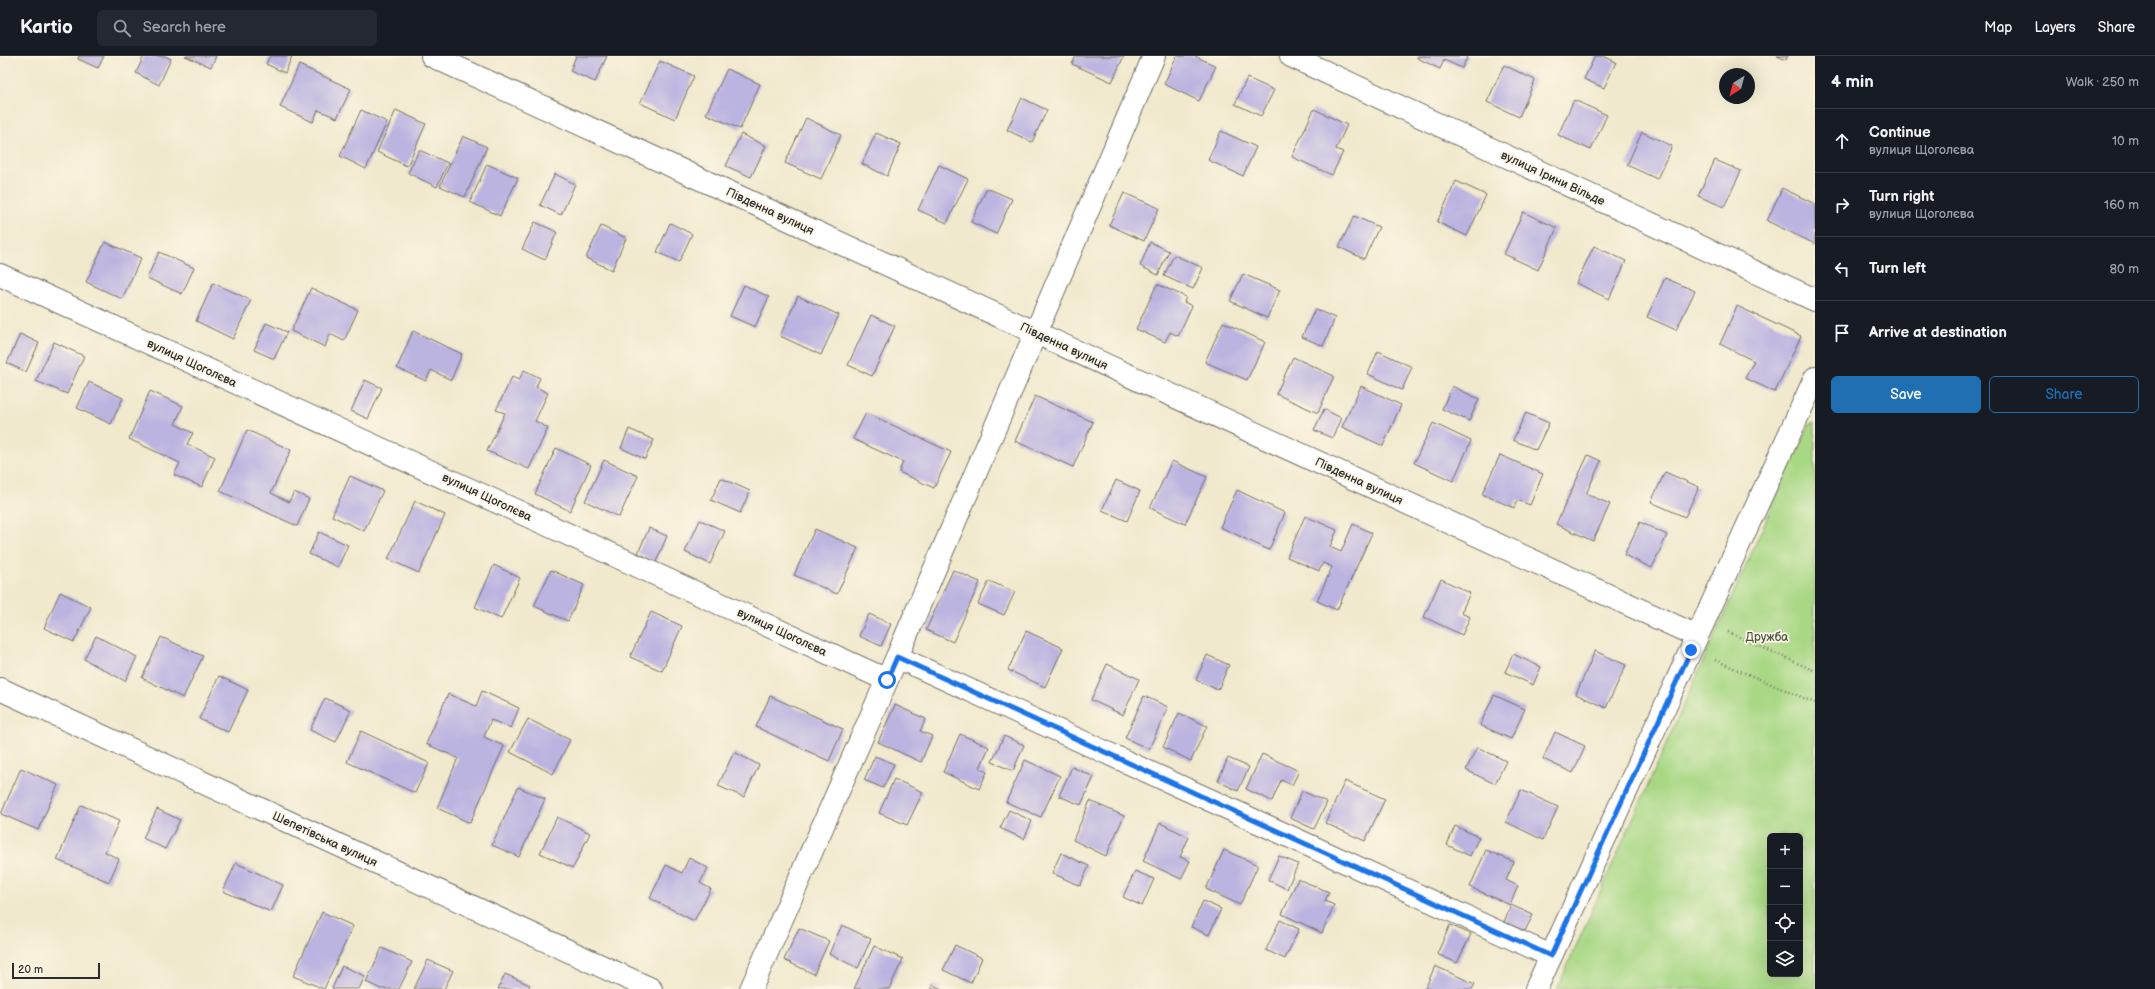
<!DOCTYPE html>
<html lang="en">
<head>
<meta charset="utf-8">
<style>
	:root { --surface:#171b24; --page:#242831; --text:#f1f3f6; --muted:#9ea1a6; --line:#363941; --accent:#1f6fb2 }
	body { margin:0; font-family:"Balsamiq Sans",sans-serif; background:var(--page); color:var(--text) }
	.controls { position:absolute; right:12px; bottom:12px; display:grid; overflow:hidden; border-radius:6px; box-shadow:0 4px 16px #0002 }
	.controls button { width:36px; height:36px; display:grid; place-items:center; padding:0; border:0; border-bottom:1px solid var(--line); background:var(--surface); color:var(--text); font:20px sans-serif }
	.compass { position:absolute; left:1719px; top:12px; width:36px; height:36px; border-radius:50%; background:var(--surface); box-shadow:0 4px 16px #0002; rotate:216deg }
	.scale { position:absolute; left:12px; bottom:10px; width:88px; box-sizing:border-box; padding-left:4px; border:2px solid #2b2b2b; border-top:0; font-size:11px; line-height:14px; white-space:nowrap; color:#2b2b2b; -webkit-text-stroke:3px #fcf5e5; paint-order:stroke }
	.stop { position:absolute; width:12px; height:12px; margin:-9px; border:3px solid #1a73e8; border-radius:50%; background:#fff }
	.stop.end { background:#1a73e8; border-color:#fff; box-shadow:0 1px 4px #0008 }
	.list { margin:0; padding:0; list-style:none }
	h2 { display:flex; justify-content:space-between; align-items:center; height:52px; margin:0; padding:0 16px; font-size:17px }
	h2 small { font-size:13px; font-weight:400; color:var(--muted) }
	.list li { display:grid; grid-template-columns:26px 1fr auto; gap:12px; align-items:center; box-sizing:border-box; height:64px; padding:0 16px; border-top:1px solid var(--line) }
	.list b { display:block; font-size:15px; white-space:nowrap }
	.list p { margin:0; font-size:13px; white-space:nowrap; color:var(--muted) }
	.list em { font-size:13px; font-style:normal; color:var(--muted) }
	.actions { display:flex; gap:8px; padding:12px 16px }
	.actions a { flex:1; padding:9px 0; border:1px solid var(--accent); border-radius:6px; text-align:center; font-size:14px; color:var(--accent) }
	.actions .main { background:var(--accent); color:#fff }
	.icon { flex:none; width:22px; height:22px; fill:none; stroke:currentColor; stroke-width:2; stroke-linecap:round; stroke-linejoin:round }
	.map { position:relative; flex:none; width:1815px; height:933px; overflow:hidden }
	header { display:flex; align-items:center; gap:24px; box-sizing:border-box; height:56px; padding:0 20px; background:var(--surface); border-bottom:1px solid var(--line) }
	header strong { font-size:19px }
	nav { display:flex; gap:22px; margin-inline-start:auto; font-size:14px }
	.search { width:280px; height:36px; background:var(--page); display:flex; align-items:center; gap:10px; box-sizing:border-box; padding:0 14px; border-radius:6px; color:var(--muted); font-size:15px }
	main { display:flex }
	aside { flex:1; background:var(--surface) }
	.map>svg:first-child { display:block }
</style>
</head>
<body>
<header>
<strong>Kartio</strong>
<div class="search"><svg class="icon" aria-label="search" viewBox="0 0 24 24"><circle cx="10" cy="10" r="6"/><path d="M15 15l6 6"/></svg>Search here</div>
<nav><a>Map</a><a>Layers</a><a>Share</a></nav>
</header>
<main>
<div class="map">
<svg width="1815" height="933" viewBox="0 0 1815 933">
	<rect width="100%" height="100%" fill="#fcf5e5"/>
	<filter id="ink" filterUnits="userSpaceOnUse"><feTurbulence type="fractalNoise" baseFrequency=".025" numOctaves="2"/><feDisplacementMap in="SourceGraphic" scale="8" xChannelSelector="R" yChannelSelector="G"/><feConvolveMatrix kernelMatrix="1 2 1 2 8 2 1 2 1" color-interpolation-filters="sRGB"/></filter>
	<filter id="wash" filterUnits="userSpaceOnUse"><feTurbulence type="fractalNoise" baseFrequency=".012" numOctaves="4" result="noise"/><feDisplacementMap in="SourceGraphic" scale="16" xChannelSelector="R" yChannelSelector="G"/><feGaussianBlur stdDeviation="0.9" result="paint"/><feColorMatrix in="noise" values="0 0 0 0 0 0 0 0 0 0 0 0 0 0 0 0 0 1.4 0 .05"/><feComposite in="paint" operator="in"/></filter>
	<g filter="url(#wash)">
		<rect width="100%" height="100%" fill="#f0e9cd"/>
		<!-- green -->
		<path fill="#a9d885" stroke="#6a8258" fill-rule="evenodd" d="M1815 367V933H1557L1792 406 1809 369ZM1770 780H1800V918H1770Z"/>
		<g id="blocks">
			<!-- building -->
			<path fill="#bbb3e0" d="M79 0H104L98 12 78 3Z
				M144 0H165L171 3 159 29 136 17Z
				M185 0H216L211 11Z
				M270 0H292L285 17 266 8Z
				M576 0H607L595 26 570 15Z
				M1076 0H1124L1112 26 1072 8Z
				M1177 0H1195L1216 10 1199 45 1164 28Z
				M1418 0H1468L1462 12 1444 4 1440 13 1417 2Z
				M1595 0H1603L1616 6 1604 32 1584 23Z
				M1777 0H1788L1786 4Z
				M660 5 694 20 675 63 640 47Z
				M299 9 351 33 337 62 318 54 313 66 280 51Z
				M1504 9 1535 24 1519 61 1487 46Z
				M727 13 760 28 740 73 706 58Z
				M1247 22 1274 34 1261 60 1235 48Z
				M1022 42 1047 54 1032 86 1007 74Z
				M1574 44 1607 59 1591 94 1558 79Z
				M1314 53 1347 69 1336 93 1343 96 1332 119 1292 101Z
				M361 54 387 66 366 113 340 100Z
				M396 54 426 68 407 110 377 96Z
				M806 62 841 79 821 123 785 107Z
				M1221 75 1256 91 1243 120 1208 104Z
				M1642 76 1672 90 1657 123 1627 109Z
				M876 77 901 88 887 120 862 108Z
				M741 78 766 90 751 121 726 110Z
				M463 80 487 91 465 141 440 130Z
				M419 94 448 107 437 131 408 117Z
				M1715 104 1741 115 1724 151 1698 140Z
				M487 108 518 122 500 160 470 146Z
				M939 109 968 123 947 167 918 154Z
				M555 118 575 128 561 159 540 149Z
				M1456 125 1486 139 1467 180 1437 166Z
				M987 132 1012 143 996 178 971 166Z
				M1782 132 1815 148V188L1767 165Z
				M1124 137 1159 152 1144 185 1109 169Z
				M1523 156 1557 172 1538 214 1504 198Z
				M1354 160 1379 171 1364 203 1339 191Z
				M535 166 557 176 545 204 522 193Z
				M670 167 692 178 679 206 657 196Z
				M601 170 626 182 612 214 586 202Z
				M105 186 141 202 122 243 86 226Z
				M1150 186 1169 195 1158 219 1140 210Z
				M1594 190 1626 205 1609 243 1576 227Z
				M159 196 194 212 182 238 147 222Z
				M1174 199 1203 212 1193 233 1164 220Z
				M1243 218 1280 234 1267 262 1230 245Z
				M1665 222 1695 235 1676 274 1647 261Z
				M213 227 251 244 233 283 196 265Z
				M1157 228 1186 241 1184 246 1192 250 1178 280 1170 276 1165 286 1136 273Z
				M744 229 769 241 755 271 730 260Z
				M311 232 358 254 344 285 330 278 325 291 291 275Z
				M798 240 839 259 821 299 780 280Z
				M1737 250 1801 280 1775 336 1745 322 1754 305 1720 288Z
				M1315 253 1335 262 1323 290 1302 281Z
				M871 259 895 270 872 320 848 309Z
				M1223 266 1265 286 1247 324 1205 306Z
				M266 267 287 276 274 303 254 294Z
				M413 275 462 298 451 324 431 314 426 325 397 312Z
				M20 278 39 287 26 316 7 307Z
				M54 286 84 300 67 338 36 325Z
				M1378 295 1412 311 1402 334 1368 318Z
				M1293 301 1334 320 1318 357 1276 338Z
				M524 314 540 322 536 331 548 337 535 365 548 372 529 413 487 395 505 357 496 354 512 321 519 324Z
				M365 324 382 332 368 363 351 355Z
				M89 326 123 342 111 368 77 352Z
				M1361 330 1401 349 1383 390 1342 371Z
				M1452 330 1479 343 1469 365 1442 353Z
				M150 335 183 350 175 368 193 377 187 388 215 401 202 431 174 419 180 407 129 383Z
				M1035 340 1093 366 1073 411 1015 385Z
				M1324 353 1341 362 1332 382 1314 374Z
				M866 357 951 396 934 432 899 416 903 406 853 383Z
				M1526 357 1549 367 1536 394 1513 384Z
				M1433 367 1471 385 1453 425 1414 407Z
				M629 373 654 384 645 403 621 392Z
				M247 374 291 394 271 437 289 446 294 436 309 443 297 470 220 435Z
				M556 392 591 409 570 455 535 438Z
				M1500 399 1543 418 1530 449 1517 444 1514 452 1482 438Z
				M1588 399 1601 405 1586 438 1610 448 1593 485 1556 468Z
				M604 404 638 420 619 461 585 445Z
				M1172 405 1207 421 1185 468 1150 452Z
				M1665 416 1699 431 1685 461 1651 446Z
				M350 420 383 435 364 475 332 460Z
				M721 422 750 435 740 457 711 444Z
				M1116 424 1140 435 1127 465 1102 454Z
				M1237 434 1285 457 1269 494 1220 471Z
				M415 445 445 459 419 517 388 503Z
				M1305 460 1337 474 1330 491 1341 496 1353 468 1372 477 1337 554 1317 545 1332 511 1323 507 1319 515 1287 501Z
				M700 464 725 475 710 508 685 496Z
				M1640 466 1667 479 1652 512 1624 499Z
				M649 472 667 480 656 506 638 497Z
				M815 473 858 492 837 538 794 519Z
				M319 476 348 489 338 511 309 498Z
				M494 509 520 522 501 563 475 551Z
				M551 514 584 529 568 565 534 550Z
				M953 514 980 526 953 586 926 574Z
				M1441 523 1470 537 1461 557 1470 561 1462 579 1424 561Z
				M989 525 1015 536 1004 559 978 548Z
				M60 536 91 551 74 586 44 572Z
				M651 556 682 570 662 615 630 601Z
				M869 558 891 568 881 590 859 580Z
				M1026 575 1063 592 1045 631 1008 614Z
				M96 580 137 601 125 625 84 603Z
				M161 581 203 600 183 642 142 622Z
				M1595 595 1626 609 1606 652 1576 638Z
				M1513 598 1541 611 1533 629 1505 616Z
				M1207 599 1229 609 1218 634 1196 624Z
				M1107 608 1139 623 1123 659 1091 644Z
				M219 620 248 634 228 676 199 663Z
				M482 635 519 652 511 672 491 664 484 681 504 690 470 767 437 752 458 702 426 688 448 638 476 650Z
				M1494 639 1525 653 1511 683 1480 669Z
				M770 640 843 673 829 705 756 671Z
				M1144 640 1168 651 1149 693 1125 682Z
				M325 642 351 654 336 686 310 674Z
				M895 649 926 663 920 675 932 680 921 706 878 686Z
				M1179 657 1207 670 1191 705 1163 691Z
				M528 663 570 684 553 718 510 696Z
				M361 675 429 707 415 737 347 706Z
				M1555 676 1585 690 1573 717 1543 703Z
				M960 678 989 691 980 712 987 716 979 733 943 716Z
				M1004 680 1024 689 1013 715 992 706Z
				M1477 691 1506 705 1495 728 1466 714Z
				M734 696 759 709 744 741 718 730Z
				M1262 698 1299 715 1292 729 1281 724 1272 745 1246 733Z
				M875 700 894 708 883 732 864 724Z
				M1228 702 1249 711 1238 735 1218 725Z
				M1025 704 1060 720 1041 761 1006 746Z
				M1072 711 1094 721 1081 749 1059 740Z
				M21 712 58 729 38 774 1 758Z
				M894 723 923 736 907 769 879 757Z
				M1345 725 1385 743 1365 785 1325 767Z
				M518 731 545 743 519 801 492 789Z
				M1521 734 1558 751 1543 784 1506 766Z
				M1302 735 1327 746 1314 773 1290 762Z
				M1090 745 1124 760 1106 800 1073 784Z
				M81 749 119 765 105 796 119 803 109 826 57 804Z
				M157 753 180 764 165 793 143 782Z
				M1009 754 1032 765 1024 783 1000 772Z
				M557 761 590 777 573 812 540 797Z
				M1160 767 1189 781 1180 801 1190 805 1181 823 1143 805Z
				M1455 770 1479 781 1470 800 1447 789Z
				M1224 794 1258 809 1240 849 1206 833Z
				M1486 794 1514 806 1506 824 1518 830 1510 849 1470 831Z
				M1061 797 1089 810 1080 830 1052 817Z
				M1279 800 1298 808 1287 833 1268 824Z
				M689 802 708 812 700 827 711 833 694 865 650 842 666 809 682 817Z
				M236 807 283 829 271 856 223 835Z
				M1135 815 1154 823 1142 850 1123 841Z
				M1298 823 1329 836 1325 845 1334 849 1322 877 1282 858Z
				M1203 845 1221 853 1209 879 1191 871Z
				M1511 849 1533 859 1525 875 1504 866Z
				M322 856 353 870 324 933 293 920Z
				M1280 864 1299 873 1285 903 1266 894Z
				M842 869 871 883 858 912 829 898Z
				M1450 869 1471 878 1457 907 1437 898Z
				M799 872 829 885 814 918 784 904Z
				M955 889 982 902 971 927 943 914Z
				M874 890 903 903 889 933H854Z
				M382 892 412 906 399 933H381L366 926Z
				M428 904 453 915 444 933H414Z
				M342 910 365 920 359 933H332Z
				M1435 910 1475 928 1472 933H1425Z
				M505 918 530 929 528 933H498Z
				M933 929 942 933H930Z"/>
		</g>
	</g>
	<g filter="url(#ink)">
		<use href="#blocks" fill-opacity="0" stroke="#706e64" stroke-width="1"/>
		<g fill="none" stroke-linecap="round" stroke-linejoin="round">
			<defs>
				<path id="minor" d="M432 0 1697 580
					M1291 0 1815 244
					M0 219 887 624 897 601 1551 900
					M897 601 1154 0
					M0 633 651 933
					M751 933 887 624
					M1536 933 1815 322"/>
			</defs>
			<!-- minor casing -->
			<use href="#minor" stroke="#706e64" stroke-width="24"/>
			<!-- path -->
			<path stroke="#706e64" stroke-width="2.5" stroke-dasharray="1 3" stroke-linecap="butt" d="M1728 576 1815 615
				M1715 604 1815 647"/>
			<!-- minor -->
			<use href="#minor" stroke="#fff" stroke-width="22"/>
		</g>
	</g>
	<g fill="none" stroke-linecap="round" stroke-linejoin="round" filter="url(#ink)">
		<!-- route -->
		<path stroke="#1a73e8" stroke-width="5" d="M887 624 897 601 1551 900 1691 594"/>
	</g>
	<g text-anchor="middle" stroke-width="3.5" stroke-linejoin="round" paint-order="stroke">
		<!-- street labels -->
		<g font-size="12" fill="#2b2b2b" stroke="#fcf5e5">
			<text transform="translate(1553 122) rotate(25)" y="4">вулиця Ірини Вільде</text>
			<text transform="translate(770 155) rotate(25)" y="4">Південна вулиця</text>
			<text transform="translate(1064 290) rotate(25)" y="4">Південна вулиця</text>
			<text transform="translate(192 307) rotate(25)" y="4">вулиця Щоголєва</text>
			<text transform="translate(1359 425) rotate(25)" y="4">Південна вулиця</text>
			<text transform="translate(487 441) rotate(25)" y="4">вулиця Щоголєва</text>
			<text transform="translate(782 576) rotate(25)" y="4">вулиця Щоголєва</text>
			<text transform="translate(325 783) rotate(25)" y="4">Шепетівська вулиця</text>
		</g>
		<!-- park labels -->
		<g font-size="12" fill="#4a5642" stroke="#fcf5e5">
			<text x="1767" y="585">Дружба</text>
		</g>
	</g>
</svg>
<div class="controls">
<button>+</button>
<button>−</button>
<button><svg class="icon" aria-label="locate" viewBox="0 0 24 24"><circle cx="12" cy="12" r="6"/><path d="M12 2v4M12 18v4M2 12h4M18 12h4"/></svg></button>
<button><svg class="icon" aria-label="layers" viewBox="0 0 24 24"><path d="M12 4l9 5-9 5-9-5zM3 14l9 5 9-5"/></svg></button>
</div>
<svg class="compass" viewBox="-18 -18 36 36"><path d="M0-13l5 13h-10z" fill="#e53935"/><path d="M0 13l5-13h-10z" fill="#9ea1a6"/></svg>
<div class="scale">20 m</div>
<div class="stop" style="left:887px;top:624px"></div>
<div class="stop end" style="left:1691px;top:594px"></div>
</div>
<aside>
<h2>4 min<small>Walk · 250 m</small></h2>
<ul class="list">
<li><svg class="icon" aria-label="ahead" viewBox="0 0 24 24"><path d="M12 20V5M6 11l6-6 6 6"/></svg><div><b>Continue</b><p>вулиця Щоголєва</p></div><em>10 m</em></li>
<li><svg class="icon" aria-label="right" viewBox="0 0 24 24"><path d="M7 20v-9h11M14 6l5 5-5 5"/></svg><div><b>Turn right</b><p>вулиця Щоголєва</p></div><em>160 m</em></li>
<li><svg class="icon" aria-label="left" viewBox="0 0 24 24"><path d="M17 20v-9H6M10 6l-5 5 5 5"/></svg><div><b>Turn left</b></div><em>80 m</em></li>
<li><svg class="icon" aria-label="arrive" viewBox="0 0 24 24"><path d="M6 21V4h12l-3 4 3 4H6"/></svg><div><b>Arrive at destination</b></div></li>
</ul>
<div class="actions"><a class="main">Save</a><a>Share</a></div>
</aside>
</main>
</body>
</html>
